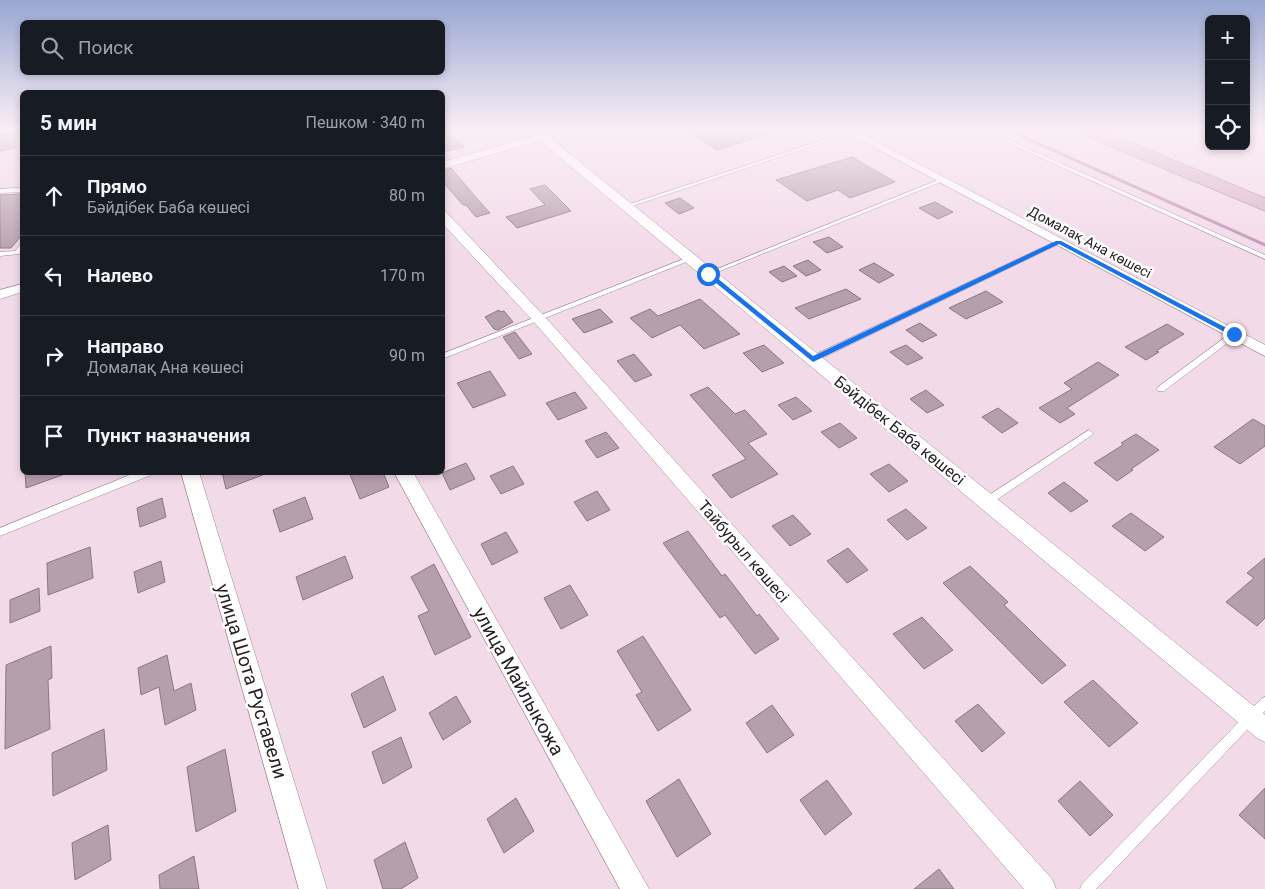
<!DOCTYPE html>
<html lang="ru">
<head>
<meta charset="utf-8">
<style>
	:root { --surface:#171b24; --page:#20242c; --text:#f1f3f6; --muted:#9ea1a6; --line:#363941 }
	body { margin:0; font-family:Roboto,sans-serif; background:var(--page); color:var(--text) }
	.controls { position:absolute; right:15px; top:15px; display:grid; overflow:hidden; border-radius:8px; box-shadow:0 2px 8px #0003 }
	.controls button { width:45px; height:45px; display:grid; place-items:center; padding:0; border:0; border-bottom:1px solid var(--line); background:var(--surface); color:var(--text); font:25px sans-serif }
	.stop { position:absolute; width:15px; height:15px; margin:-11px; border:4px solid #1a73e8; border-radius:50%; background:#fff }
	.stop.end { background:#1a73e8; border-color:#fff; box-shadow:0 1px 5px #0008 }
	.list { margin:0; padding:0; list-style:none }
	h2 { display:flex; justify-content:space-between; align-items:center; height:65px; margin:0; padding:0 20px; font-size:21px }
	h2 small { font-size:16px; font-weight:400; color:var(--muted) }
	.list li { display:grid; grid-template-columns:32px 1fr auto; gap:15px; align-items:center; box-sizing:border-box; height:80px; padding:0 20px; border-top:1px solid var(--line) }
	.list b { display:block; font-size:19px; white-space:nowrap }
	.list p { margin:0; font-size:16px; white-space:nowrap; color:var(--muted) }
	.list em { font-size:16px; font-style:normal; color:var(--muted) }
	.icon { flex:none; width:28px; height:28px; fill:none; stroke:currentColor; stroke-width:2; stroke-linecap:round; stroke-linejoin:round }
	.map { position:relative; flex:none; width:1265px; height:889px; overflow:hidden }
	.search { position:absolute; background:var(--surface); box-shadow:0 2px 8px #0003; left:20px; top:20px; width:425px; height:55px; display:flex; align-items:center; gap:12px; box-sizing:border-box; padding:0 18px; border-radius:8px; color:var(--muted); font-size:19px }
	.panel { position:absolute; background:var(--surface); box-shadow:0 2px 8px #0003; left:20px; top:90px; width:425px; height:385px; border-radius:8px }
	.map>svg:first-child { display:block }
</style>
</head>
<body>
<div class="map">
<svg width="1265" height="889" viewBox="0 0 1265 889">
	<rect width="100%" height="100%" fill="#f3dae9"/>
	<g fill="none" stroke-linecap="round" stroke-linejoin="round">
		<!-- stream -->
		<path stroke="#c293b1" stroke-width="3" d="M1010 131 1265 245"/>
	</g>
	<!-- building -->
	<path fill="#b69fad" stroke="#8c7684" d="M442 131H447L464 147 442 152Z
		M688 131H768L769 134 717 150Z
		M14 133 15 148 0 151V136Z
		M852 157 895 182 850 198 838 190 807 201 776 180Z
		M451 168 479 201 490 213 476 217 466 205H463L442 181V171Z
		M545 185 571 211 517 228 506 217 545 205 530 189Z
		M22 194V235L11 248H0V195Z
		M680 198 694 208 679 214 665 203Z
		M935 202 953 212 938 219 919 208Z
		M829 237 843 247 827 253 813 242Z
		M808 260 821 270 806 276 793 266Z
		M874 263 894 275 879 283 859 270Z
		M784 266 797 276 782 282 769 272Z
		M846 289 861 299 809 319 795 308Z
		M986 291 1003 302 966 319 949 308Z
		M700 299 740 334 704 349 680 325 652 338 630 318 650 309 658 316Z
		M600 309 613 322 584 333 572 319Z
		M499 310 500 312 504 311 513 322 498 330 494 329 485 317Z
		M920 323 937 335 922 342 906 330Z
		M1167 324 1184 334 1156 351 1159 352 1146 360 1125 347Z
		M515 332 532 354 519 359 503 337Z
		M764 345 784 363 762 372 743 353Z
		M906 345 923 358 907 365 890 352Z
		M634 354 652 375 635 382 617 361Z
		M1098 362 1119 375 1067 408 1075 414 1060 423 1039 408 1072 389 1064 383Z
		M490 371 506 395 473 408 457 383Z
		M708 387 735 414 745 410 767 434 748 443 778 474 731 498 712 475 746 459 690 395Z
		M926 390 944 405 927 413 910 399Z
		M575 392 587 408 558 420 546 403Z
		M796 397 812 411 793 420 778 405Z
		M998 408 1018 423 1002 433 982 417Z
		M1253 419 1265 426V446L1240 464 1214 447Z
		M840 423 857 438 839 448 821 432Z
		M606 432 619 448 597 458 585 441Z
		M1136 434 1159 450 1131 469 1133 470 1117 481 1094 463 1123 445 1121 443Z
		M466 463 475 479 450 490 442 473Z
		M889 464 908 481 889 492 870 474Z
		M513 466 524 484 501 494 490 476Z
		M25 472H65V474L26 488Z
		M222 472H265V474L226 489Z
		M349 472H383L389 487 360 499Z
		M1064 482 1088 501 1071 512 1048 493Z
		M597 491 610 510 587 521 574 502Z
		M305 497 313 519 280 532 273 510Z
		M162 498 166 517 140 527 137 508Z
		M906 509 927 528 907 540 887 520Z
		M1131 513 1164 537 1145 551 1112 526Z
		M793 515 811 534 790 546 772 526Z
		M688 531 722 576 725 574 757 616 759 614 779 639 755 654 725 615 720 618 663 543Z
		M506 532 518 552 492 565 481 544Z
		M90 547 93 578 48 595 47 563Z
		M848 548 868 570 847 583 827 561Z
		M345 556 353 578 303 600 296 577Z
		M1265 558V618L1257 626 1226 602 1254 578 1247 573Z
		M161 561 165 582 138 593 134 572Z
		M434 564 471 637 435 655 418 616 429 611 411 577Z
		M970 566 1008 602 1004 605 1066 665 1042 684 943 583Z
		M570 585 588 615 561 629 544 598Z
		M39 588 40 611 10 623V600Z
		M922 617 953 650 924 669 893 634Z
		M643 636 691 710 658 731 636 695 642 692 617 651Z
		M51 646 52 678 48 680 50 729 5 749 6 665Z
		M167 655 174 691 191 683 196 710 165 725 159 687 141 695 138 668Z
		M383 676 396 710 364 728 351 694Z
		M1093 680 1138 723 1109 747 1064 702Z
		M456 696 471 722 443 740 429 713Z
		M978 704 1005 733 982 752 955 721Z
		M772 705 794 735 767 753 746 723Z
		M104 729 107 770 53 796 52 753Z
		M401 737 412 767 383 784 372 752Z
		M225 749 236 811 196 832 187 767Z
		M679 779 711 834 677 857 646 801Z
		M827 780 852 814 825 835 800 800Z
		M1080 781 1113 815 1090 836 1058 801Z
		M1265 788V839L1239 815Z
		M516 798 534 831 504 853 487 819Z
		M108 825 111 860 75 880 72 843Z
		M405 842 418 878 401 889H383L374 860Z
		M194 856 199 889H160L159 875Z
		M939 869 954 889H914Z"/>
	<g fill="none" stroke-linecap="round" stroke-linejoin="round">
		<defs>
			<path id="lane" d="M850 131 855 132 629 207 624 206Z
				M982 131H989L1265 255V259Z
				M938 180 943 181 710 275H706L705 274Z
				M22 188V192L0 193V189Z
				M1059 240 1061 241V243L816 361 813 362 809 359 810 357Z
				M22 244V250L19 254 0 256V252L15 251 20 245Z
				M689 257 691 258V260L442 359V354Z
				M1231 333H1237L1238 335 1164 391H1158L1157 389 1158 387Z
				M1089 430 1093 433 1092 435 989 505 986 506 983 505 981 502 983 499Z
				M137 472H152L151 475 0 536V528Z
				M1265 697V711L1096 889H1080L1082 884 1261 699Z"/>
			<path id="street" d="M530 131H541L544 133 567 131 566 133 550 138 1265 715V742L1257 738 540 141 442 169V162L534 136Z
				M844 131H856L1265 345V356Z
				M442 211 446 212 545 317 1052 879 1056 889H1024L535 323 442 223Z
				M22 284V292L0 299V290Z
				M181 472H199L327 889H299Z
				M394 472H413L649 889H620Z"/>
			<path id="primary" d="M1081 131H1103L1265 198V211L1083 135Z"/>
		</defs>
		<!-- lane casing -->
		<use href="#lane" stroke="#9f8896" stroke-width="1"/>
		<!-- street casing -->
		<use href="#street" stroke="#9f8896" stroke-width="1"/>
		<!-- primary casing -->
		<use href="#primary" stroke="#8a5e7b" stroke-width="1"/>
		<!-- lane -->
		<use href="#lane" fill="#fff" fill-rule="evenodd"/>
		<!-- street -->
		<use href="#street" fill="#fff" fill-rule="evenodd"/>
		<!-- primary -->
		<use href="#primary" fill="#d9b3cc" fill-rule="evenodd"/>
	</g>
	<!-- sky -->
	<linearGradient id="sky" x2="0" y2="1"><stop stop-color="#99a7d2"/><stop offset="0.51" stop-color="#faeef5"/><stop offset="1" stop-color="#faeef5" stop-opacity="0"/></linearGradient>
	<rect width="1265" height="255" fill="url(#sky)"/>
	<!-- route -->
	<path fill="#1a73e8" d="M1056 241H1061L1238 334 1232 336 1059 244 813 362 705 274 711 273 813 356Z"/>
	<g text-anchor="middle" stroke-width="5" stroke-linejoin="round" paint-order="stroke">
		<!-- far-street labels -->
		<g font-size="14" fill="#261e23" stroke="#fff">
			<text transform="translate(1090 242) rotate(28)" y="5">Домалақ Ана көшесі</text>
		</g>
		<!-- street labels -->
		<g font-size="16" fill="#261e23" stroke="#fff">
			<text transform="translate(900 430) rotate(39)" y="6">Бәйдібек Баба көшесі</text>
			<text transform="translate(744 551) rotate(49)" y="6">Тайбурыл көшесі</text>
		</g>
		<!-- near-street labels -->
		<g font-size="19" fill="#261e23" stroke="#fff">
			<text transform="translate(252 681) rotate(73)" y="7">улица Шота Руставели</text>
			<text transform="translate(519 681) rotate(61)" y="7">улица Майлыкожа</text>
		</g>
	</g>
</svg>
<div class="controls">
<button>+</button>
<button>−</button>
<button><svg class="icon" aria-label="locate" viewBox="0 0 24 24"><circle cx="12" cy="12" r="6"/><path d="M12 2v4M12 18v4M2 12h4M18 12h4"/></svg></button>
</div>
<div class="stop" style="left:708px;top:274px"></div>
<div class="stop end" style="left:1234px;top:334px"></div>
<div class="search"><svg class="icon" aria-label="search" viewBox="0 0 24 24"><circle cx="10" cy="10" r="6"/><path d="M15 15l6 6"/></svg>Поиск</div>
<section class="panel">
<h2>5 мин<small>Пешком · 340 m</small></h2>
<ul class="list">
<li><svg class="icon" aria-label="ahead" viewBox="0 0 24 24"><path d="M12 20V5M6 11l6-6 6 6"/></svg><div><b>Прямо</b><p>Бәйдібек Баба көшесі</p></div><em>80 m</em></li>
<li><svg class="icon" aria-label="left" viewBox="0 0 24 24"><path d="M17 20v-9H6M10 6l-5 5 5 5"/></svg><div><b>Налево</b></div><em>170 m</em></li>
<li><svg class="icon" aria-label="right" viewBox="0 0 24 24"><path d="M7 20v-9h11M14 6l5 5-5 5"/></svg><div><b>Направо</b><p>Домалақ Ана көшесі</p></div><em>90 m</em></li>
<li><svg class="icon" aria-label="arrive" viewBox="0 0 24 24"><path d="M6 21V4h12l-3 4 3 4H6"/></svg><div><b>Пункт назначения</b></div></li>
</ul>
</section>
</div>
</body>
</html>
